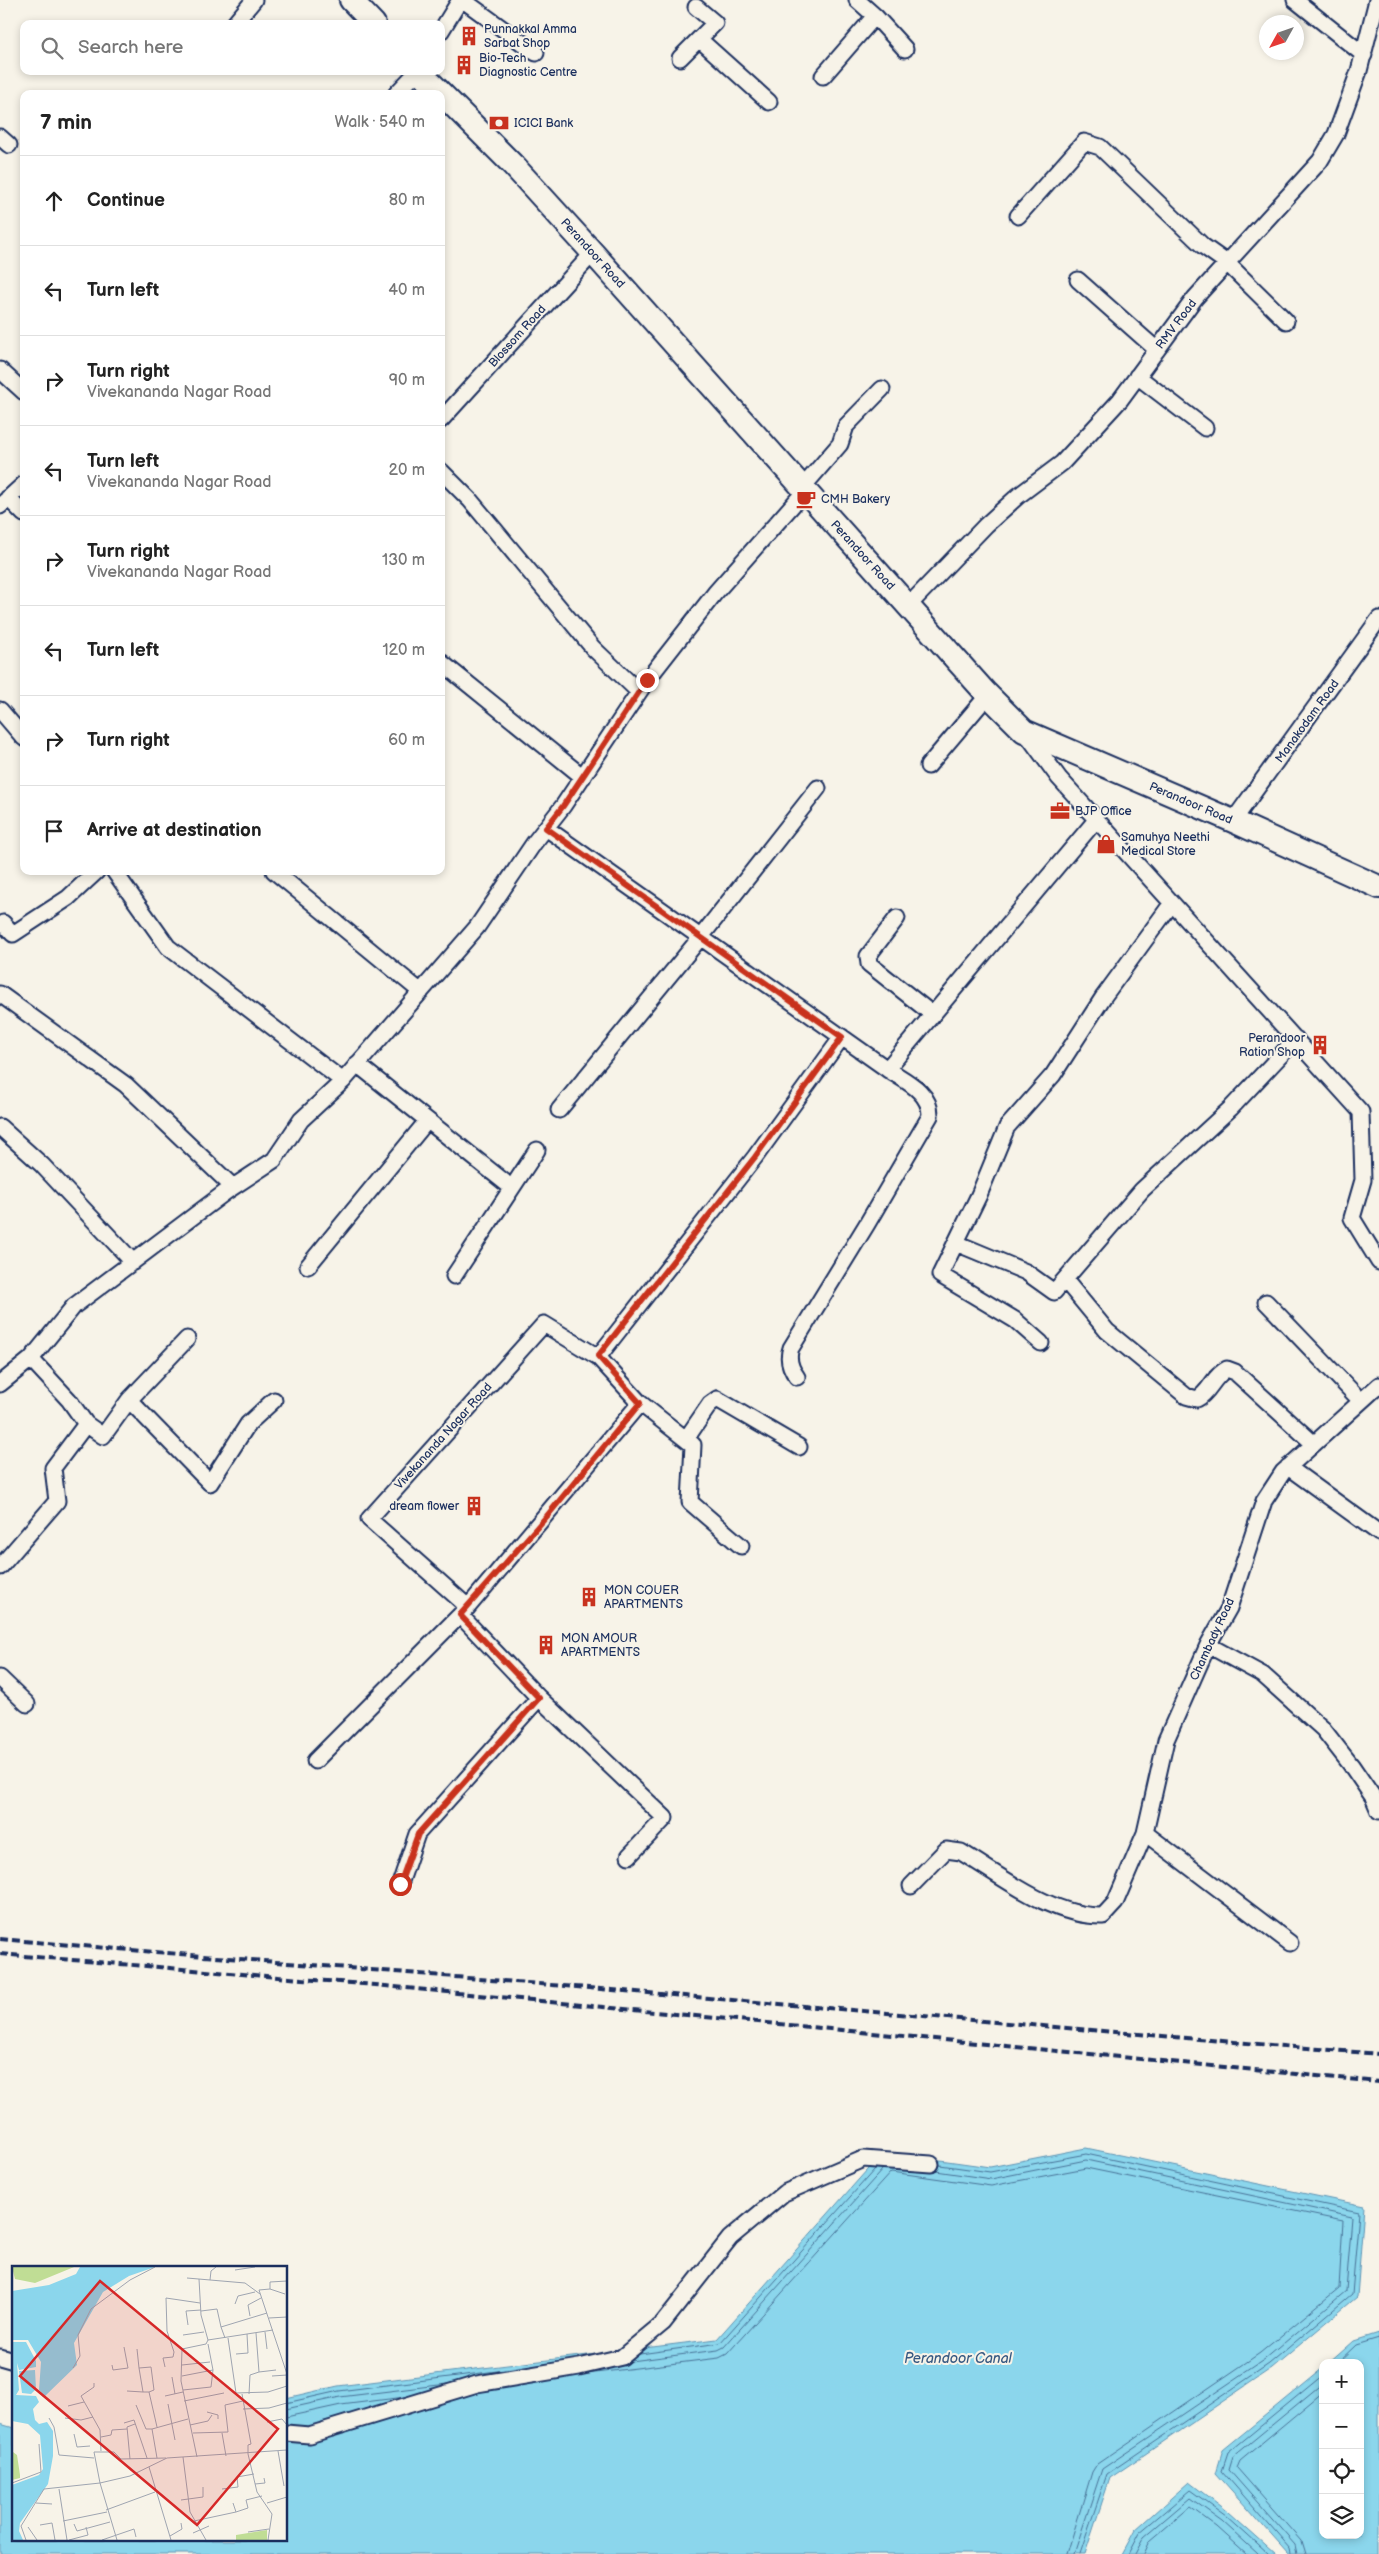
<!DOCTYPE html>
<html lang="en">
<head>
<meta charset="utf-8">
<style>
	:root { --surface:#fff; --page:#f6f6f6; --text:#222; --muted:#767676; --line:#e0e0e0 }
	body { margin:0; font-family:"Balsamiq Sans",sans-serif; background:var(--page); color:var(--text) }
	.controls { position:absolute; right:15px; bottom:15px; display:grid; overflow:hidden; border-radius:10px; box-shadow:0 2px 8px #0003 }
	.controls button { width:45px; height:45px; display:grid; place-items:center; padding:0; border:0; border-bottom:1px solid var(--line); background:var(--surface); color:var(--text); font:25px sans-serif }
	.compass { position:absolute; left:1259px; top:15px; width:45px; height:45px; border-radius:50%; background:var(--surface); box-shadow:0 2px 8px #0003; rotate:230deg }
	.stop { position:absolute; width:15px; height:15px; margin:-11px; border:4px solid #c8321e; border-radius:50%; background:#fff }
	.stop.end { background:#c8321e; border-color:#fff; box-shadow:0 1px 5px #0008 }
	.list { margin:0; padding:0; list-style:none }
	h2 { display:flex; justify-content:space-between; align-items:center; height:65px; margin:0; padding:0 20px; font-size:21px }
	h2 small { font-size:16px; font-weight:400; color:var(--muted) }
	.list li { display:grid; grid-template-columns:32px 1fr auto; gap:15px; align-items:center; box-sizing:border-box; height:90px; padding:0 20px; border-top:1px solid var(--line) }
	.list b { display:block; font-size:19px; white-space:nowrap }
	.list p { margin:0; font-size:16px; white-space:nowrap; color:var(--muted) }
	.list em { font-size:16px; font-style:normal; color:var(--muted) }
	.icon { flex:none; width:28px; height:28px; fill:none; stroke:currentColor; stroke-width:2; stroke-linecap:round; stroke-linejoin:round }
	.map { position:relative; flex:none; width:1379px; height:2554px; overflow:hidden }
	.search { position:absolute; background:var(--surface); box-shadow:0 2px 8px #0003; left:20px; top:20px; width:425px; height:55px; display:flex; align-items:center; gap:12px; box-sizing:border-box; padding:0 18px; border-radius:10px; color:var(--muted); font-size:19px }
	.panel { position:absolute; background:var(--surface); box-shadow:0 2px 8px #0003; left:20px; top:90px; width:425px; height:785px; border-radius:10px }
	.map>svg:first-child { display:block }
</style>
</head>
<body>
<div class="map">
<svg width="1379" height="2554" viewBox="0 0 1379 2554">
	<rect width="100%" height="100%" fill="#f7f3e8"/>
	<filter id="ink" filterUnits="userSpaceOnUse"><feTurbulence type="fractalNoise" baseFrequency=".02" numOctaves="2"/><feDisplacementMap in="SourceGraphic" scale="10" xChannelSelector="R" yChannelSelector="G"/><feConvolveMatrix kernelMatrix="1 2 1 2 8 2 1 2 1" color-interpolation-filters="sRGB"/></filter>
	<g filter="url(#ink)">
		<!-- water -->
		<path fill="#8bd6ec" stroke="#5e93b3" d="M1086 2148 1364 2206 1357 2297 1272 2368 1110 2478 1085 2554H0V2424L14 2428V2540H286V2398L338 2386 717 2339 883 2152 990 2167Z
			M1379 2333V2554H1288L1216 2473 1223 2450 1323 2368V2535H1360V2363H1329L1354 2341Z
			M1189 2482 1229 2513 1275 2554H1122L1135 2530Z"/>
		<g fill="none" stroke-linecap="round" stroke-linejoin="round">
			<!-- shore -->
			<path stroke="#487297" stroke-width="1" d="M940 2165 990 2172 1086 2154 1359 2212 1352 2294 1269 2364 1107 2474 1080 2554
				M936 2171 991 2179 1086 2160 1352 2217 1346 2291 1265 2359 1102 2469 1074 2554
				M640 2354 720 2343 875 2169
				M631 2361 718 2350 724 2347 883 2169
				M1337 2363 1356 2345 1379 2338
				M587 2374 719 2358 727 2354 891 2172 991 2186 1086 2168 1343 2221 1339 2288 1260 2353 1097 2464 1092 2472 1067 2554
				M286 2403 339 2391 505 2370
				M286 2409 340 2397 447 2384
				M286 2417 341 2405 405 2397
				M1128 2554 1139 2533 1190 2490 1226 2516 1268 2554
				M1135 2554 1144 2537 1190 2498 1222 2521 1258 2554
				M1144 2554 1150 2541 1190 2507 1217 2527 1247 2554
				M1291 2554 1290 2549 1222 2471 1228 2453 1323 2375
				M1297 2554 1295 2545 1229 2470 1233 2457 1323 2383
				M1305 2554 1301 2541 1237 2468 1240 2461 1323 2392"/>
			<defs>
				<path id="street" d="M463 0 536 53
					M857 0 875 16 905 49
					M1295 0 1364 55
					M234 24 254 0
					M441 31 460 0
					M699 39 769 102
					M680 58 715 23 696 7
					M823 76 875 16
					M396 94 418 71
					M0 137 9 145
					M1018 216 1084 142 1100 147 1203 246 1227 263 1286 321
					M1078 280 1157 350
					M0 370 24 392
					M1137 376 1205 428
					M441 420 593 253
					M441 471 470 500 593 648 639 692
					M802 488 840 444 846 426 882 389
					M8 498 24 514
					M0 506 24 484
					M909 605 986 525 1018 496 1062 463 1120 400 1195 298 1320 161 1336 134 1359 71 1377 0
					M441 662 583 777
					M0 710 24 738
					M1026 733 1059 778 1361 1112 1363 1180 1352 1218 1379 1262
					M928 766 988 695
					M1233 821 1379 619
					M546 828 887 1069 1096 820
					M114 871 168 947 343 1081
					M274 871 421 992
					M897 918 868 956 869 964 932 1014
					M0 925 3 923 13 934 68 898 97 871
					M0 994 126 1085 233 1187
					M357 1064 512 1188
					M559 1110 700 938 818 788
					M0 1127 42 1165 133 1262
					M956 1243 1026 1272 1054 1292 1142 1190 1231 1108 1296 1039
					M308 1266 427 1121
					M454 1276 537 1150
					M1065 1280 1107 1331 1186 1396 1197 1399C1210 1392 1213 1376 1227 1369L1235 1372 1314 1444
					M1266 1302 1361 1401
					M1041 1343 1015 1320 940 1275 979 1195 1007 1127 1053 1075 1104 996 1172 903
					M598 1357 640 1403 468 1607 369 1519 544 1324 598 1357 755 1157 842 1037
					M31 1359 69 1400 86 1424
					M797 1377C790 1368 787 1359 791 1348L867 1224 930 1116C931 1092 905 1081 887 1069
					M0 1384 31 1359 74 1306 227 1191 274 1160 301 1120 343 1081 477 927 534 843 563 806 647 680 715 593 805 491
					M129 1400 187 1339
					M640 1403 693 1445 690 1502 741 1546
					M686 1439 710 1404 717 1399 799 1447
					M1288 1467 1379 1533
					M0 1567 57 1501 53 1468 86 1424 103 1436 129 1400 210 1483 248 1424 274 1400
					M460 1615 539 1698
					M1208 1645 1263 1675 1323 1729 1351 1765 1373 1797 1379 1811
					M0 1678 27 1704
					M315 1761 468 1607
					M1145 1833 1290 1943
					M400 1884 417 1834 539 1698 665 1818 629 1856
					M911 1886 946 1850 961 1852C1003 1877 1052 1917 1103 1916L1115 1903 1145 1833 1166 1740 1208 1645 1229 1608 1264 1501 1283 1472 1379 1385
					M0 2357 14 2361
					M286 2433 309 2435 477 2384 579 2367 622 2357 663 2323 730 2238 784 2193 863 2159 931 2164"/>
				<path id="secondary" d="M351 0 374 24
					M419 71 513 165 593 253 985 692 1024 731 1233 821 1379 887"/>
			</defs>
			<!-- street casing -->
			<use href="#street" stroke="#1b2f5e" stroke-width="19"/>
			<!-- secondary casing -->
			<use href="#secondary" stroke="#1b2f5e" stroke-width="26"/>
			<!-- street -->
			<use href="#street" stroke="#f7f3e8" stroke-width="15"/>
			<!-- secondary -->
			<use href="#secondary" stroke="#f7f3e8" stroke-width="22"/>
			<!-- rail -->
			<path stroke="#1b2f5e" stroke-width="4" stroke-dasharray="8 4" stroke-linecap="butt" d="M0 1939 1379 2054
				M0 1954 375 1985 1379 2082"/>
		</g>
	</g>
	<g fill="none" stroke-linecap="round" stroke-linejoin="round" filter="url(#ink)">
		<!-- route -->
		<path stroke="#c8321e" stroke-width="6" d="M400 1884 418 1834 539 1698 460 1615 547 1516 640 1403 598 1356 755 1157 842 1037 546 828 563 806 647 680"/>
	</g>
	<!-- icons -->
	<defs>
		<symbol id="building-bare" viewBox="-9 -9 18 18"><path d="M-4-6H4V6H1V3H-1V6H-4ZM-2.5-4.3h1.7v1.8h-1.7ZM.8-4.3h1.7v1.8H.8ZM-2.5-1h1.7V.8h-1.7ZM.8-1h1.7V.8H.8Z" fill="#c8321e" stroke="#f7f3e8" stroke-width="2.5" paint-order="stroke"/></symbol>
		<symbol id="bank-bare" viewBox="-9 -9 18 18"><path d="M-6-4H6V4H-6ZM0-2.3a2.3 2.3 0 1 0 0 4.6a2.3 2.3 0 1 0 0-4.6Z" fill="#c8321e" stroke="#f7f3e8" stroke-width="2.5" paint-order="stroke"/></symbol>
		<symbol id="cafe-bare" viewBox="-9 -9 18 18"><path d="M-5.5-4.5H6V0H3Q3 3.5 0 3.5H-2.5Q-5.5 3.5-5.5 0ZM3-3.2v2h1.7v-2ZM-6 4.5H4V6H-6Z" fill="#c8321e" stroke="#f7f3e8" stroke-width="2.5" paint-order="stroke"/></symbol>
		<symbol id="office-bare" viewBox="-9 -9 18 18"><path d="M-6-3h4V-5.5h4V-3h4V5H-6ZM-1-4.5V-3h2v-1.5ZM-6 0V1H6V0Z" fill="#c8321e" stroke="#f7f3e8" stroke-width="2.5" paint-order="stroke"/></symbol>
		<symbol id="shop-bare" viewBox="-9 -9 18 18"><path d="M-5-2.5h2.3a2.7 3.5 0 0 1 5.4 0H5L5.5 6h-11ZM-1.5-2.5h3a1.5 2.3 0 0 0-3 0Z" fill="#c8321e" stroke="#f7f3e8" stroke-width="2.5" paint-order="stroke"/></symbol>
	</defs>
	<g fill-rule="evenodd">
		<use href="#building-bare" x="455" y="22" width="28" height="28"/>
		<use href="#building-bare" x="450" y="51" width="28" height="28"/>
		<use href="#bank-bare" x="485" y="109" width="28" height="28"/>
		<use href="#cafe-bare" x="792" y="485" width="28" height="28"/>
		<use href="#office-bare" x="1046" y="797" width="28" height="28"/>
		<use href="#shop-bare" x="1092" y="830" width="28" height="28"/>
		<use href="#building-bare" x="1306" y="1031" width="28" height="28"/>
		<use href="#building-bare" x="460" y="1492" width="28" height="28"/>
		<use href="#building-bare" x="575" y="1583" width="28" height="28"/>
		<use href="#building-bare" x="532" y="1631" width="28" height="28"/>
	</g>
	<g text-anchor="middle" stroke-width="4" stroke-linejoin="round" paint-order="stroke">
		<!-- poi labels -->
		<g font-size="12" fill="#1b2f5e" stroke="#f7f3e8" text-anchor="start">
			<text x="484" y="33">Punnakkal Amma<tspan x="484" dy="14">Sarbat Shop</tspan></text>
			<text x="479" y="62">Bio-Tech<tspan x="479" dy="14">Diagnostic Centre</tspan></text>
			<text x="514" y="127">ICICI Bank</text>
			<text x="821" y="503">CMH Bakery</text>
			<text x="1075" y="815">BJP Office</text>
			<text x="1121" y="841">Samuhya Neethi<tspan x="1121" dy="14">Medical Store</tspan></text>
			<text x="1305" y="1042" text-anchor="end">Perandoor<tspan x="1305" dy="14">Ration Shop</tspan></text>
			<text x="459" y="1510" text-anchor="end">dream flower</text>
			<text x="604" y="1594">MON COUER<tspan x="604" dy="14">APARTMENTS</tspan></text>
			<text x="561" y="1642">MON AMOUR<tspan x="561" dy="14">APARTMENTS</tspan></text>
		</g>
		<!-- street labels -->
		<g font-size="12" fill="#1b2f5e" stroke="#f7f3e8">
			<text transform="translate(593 253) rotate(48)" y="4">Perandoor Road</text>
			<text transform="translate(1176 324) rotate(-53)" y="4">RMV Road</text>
			<text transform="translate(517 336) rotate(-48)" y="4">Blossom Road</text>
			<text transform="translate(863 555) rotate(48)" y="4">Perandoor Road</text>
			<text transform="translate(1307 721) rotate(-54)" y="4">Manakodam Road</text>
			<text transform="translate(1191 803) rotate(23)" y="4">Perandoor Road</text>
			<text transform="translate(443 1436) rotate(-48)" y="4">Vivekananda Nagar Road</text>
			<text transform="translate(1212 1639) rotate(-65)" y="4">Chambady Road</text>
		</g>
		<!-- water labels -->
		<g font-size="14" font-style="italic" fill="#375982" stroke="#f7f3e8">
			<text x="958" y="2363">Perandoor Canal</text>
		</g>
	</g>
	<!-- overview -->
	<g transform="translate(12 2266)">
		<rect width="275" height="275" fill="#f7f3e8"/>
		<path d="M0 1H62L23 17 3 13ZM1 186 5 189 8 209V212L0 214ZM255 264V274H224V269Z" fill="#c0dd95"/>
		<path d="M68 1H143L117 10 91 26 62 77 65 99 33 130 27 124 29 96 16 74H0V25L37 19 64 8ZM0 76H14L24 95V101L13 103 7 104 5 97 7 124 4 129 24 130 27 136 21 143 23 154 27 158 35 156 41 165V190L36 218 8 257 7 265 11 274H0V219L27 209 31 203 28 169 16 158 0 155ZM23 104 24 123 19 128 10 127 7 105Z" fill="#8bd6ec"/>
		<path fill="none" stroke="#9fa5b1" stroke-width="1" d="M223 4 243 1M175 12 233 17 248 28M187 13 189 49 196 74 261 64M198 14 199 5 204 1M275 15 258 16V23L247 24 275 108M258 23 273 28M223 38 226 30 243 26M189 45 205 43 209 61M238 50 236 39 249 32M257 52 275 51M176 59 174 45 189 44M253 66 255 83M244 67 247 106 264 104M171 69 192 66M213 72 209 61 255 47M216 72 224 127 256 126 275 120M125 83 127 102M224 88 236 87 235 68M100 99 101 104 116 102 112 81M170 99 198 96M153 101 151 92 161 91 162 86 155 65 154 32 188 37M61 102 68 90 66 69 79 43 118 14 143 1M170 110 201 104M260 110 275 109M160 111 163 128M82 117V121L69 130 88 164 89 185M171 124 199 121 201 104 196 78M115 125 131 126M137 126H131L127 102 139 101 142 124 137 126 145 161M230 128 239 178 236 179V188L245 226 260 248 256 274M237 128 238 109 247 106M153 130 171 126M172 135 212 127M156 138 163 174M124 139 134 163H140M56 140 72 136M231 143 257 142 275 137M195 146 206 149V153M37 152 42 161 47 189 82 192M53 152 69 154 81 151M255 156 270 153 275 159M112 157 122 154 135 192M178 159 196 155 200 149M181 167 216 166 213 139 231 135M210 167 214 190M62 168 65 181 78 180M89 171 99 169 100 164 115 163M266 185 272 220M171 191 178 246 194 274M185 191 169 115 170 83 194 78 196 74M145 192 140 163 176 153M118 193 115 161 123 158M137 201 159 274M0 217 29 206 27 178M243 218 253 217 252 212M47 223 55 274M210 223 226 221 225 211 242 208M169 234 191 231V221M24 237 40 238M221 237 224 246 236 242 234 234 250 230M255 237 275 231M94 244 143 226M51 255 95 246M182 255 224 246M62 258 65 265 98 256M28 259 40 257 43 274M16 261 25 274M236 266 257 263M181 267 197 260M158 270 170 263 169 257M14 274 9 260 32 223 88 217 82 186H102L109 193 154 192M57 274 76 269 74 261M90 274 122 263 124 271M105 274 88 217 118 210 155 192 275 184"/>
		<path fill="#d62828" fill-opacity="0.15" stroke="#d62828" stroke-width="2.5" d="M88 15 266 163 185 259 8 110Z"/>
		<rect width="275" height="275" fill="none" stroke="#1b2f5e" stroke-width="2.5"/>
	</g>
</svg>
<div class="controls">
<button>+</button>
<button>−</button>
<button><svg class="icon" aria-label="locate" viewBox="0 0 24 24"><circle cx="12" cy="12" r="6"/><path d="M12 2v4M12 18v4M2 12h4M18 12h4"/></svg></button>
<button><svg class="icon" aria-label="layers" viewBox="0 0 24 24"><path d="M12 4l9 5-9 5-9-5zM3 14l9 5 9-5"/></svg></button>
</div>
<svg class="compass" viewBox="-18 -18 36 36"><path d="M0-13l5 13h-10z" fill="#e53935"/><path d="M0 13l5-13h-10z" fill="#767676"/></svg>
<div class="stop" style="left:400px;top:1884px"></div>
<div class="stop end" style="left:647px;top:680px"></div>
<div class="search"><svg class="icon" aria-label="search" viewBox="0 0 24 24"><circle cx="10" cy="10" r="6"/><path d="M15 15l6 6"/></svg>Search here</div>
<section class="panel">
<h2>7 min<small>Walk · 540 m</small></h2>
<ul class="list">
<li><svg class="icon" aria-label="ahead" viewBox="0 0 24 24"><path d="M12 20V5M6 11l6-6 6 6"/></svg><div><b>Continue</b></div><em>80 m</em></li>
<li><svg class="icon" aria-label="left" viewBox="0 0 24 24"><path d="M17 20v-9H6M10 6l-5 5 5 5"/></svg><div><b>Turn left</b></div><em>40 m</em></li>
<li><svg class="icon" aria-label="right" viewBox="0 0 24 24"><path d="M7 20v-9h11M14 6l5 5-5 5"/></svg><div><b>Turn right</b><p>Vivekananda Nagar Road</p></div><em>90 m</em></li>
<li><svg class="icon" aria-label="left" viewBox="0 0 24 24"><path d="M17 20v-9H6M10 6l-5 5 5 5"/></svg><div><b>Turn left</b><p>Vivekananda Nagar Road</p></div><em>20 m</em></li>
<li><svg class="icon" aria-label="right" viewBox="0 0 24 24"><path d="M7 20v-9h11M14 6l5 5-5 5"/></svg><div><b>Turn right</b><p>Vivekananda Nagar Road</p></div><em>130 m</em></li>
<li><svg class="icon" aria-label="left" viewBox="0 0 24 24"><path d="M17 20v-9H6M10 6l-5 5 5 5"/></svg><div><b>Turn left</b></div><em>120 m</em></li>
<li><svg class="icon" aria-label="right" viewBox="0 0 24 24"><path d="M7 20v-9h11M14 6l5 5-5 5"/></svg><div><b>Turn right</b></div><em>60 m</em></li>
<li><svg class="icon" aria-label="arrive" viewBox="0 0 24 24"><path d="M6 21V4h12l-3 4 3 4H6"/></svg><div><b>Arrive at destination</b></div></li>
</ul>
</section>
</div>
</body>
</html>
